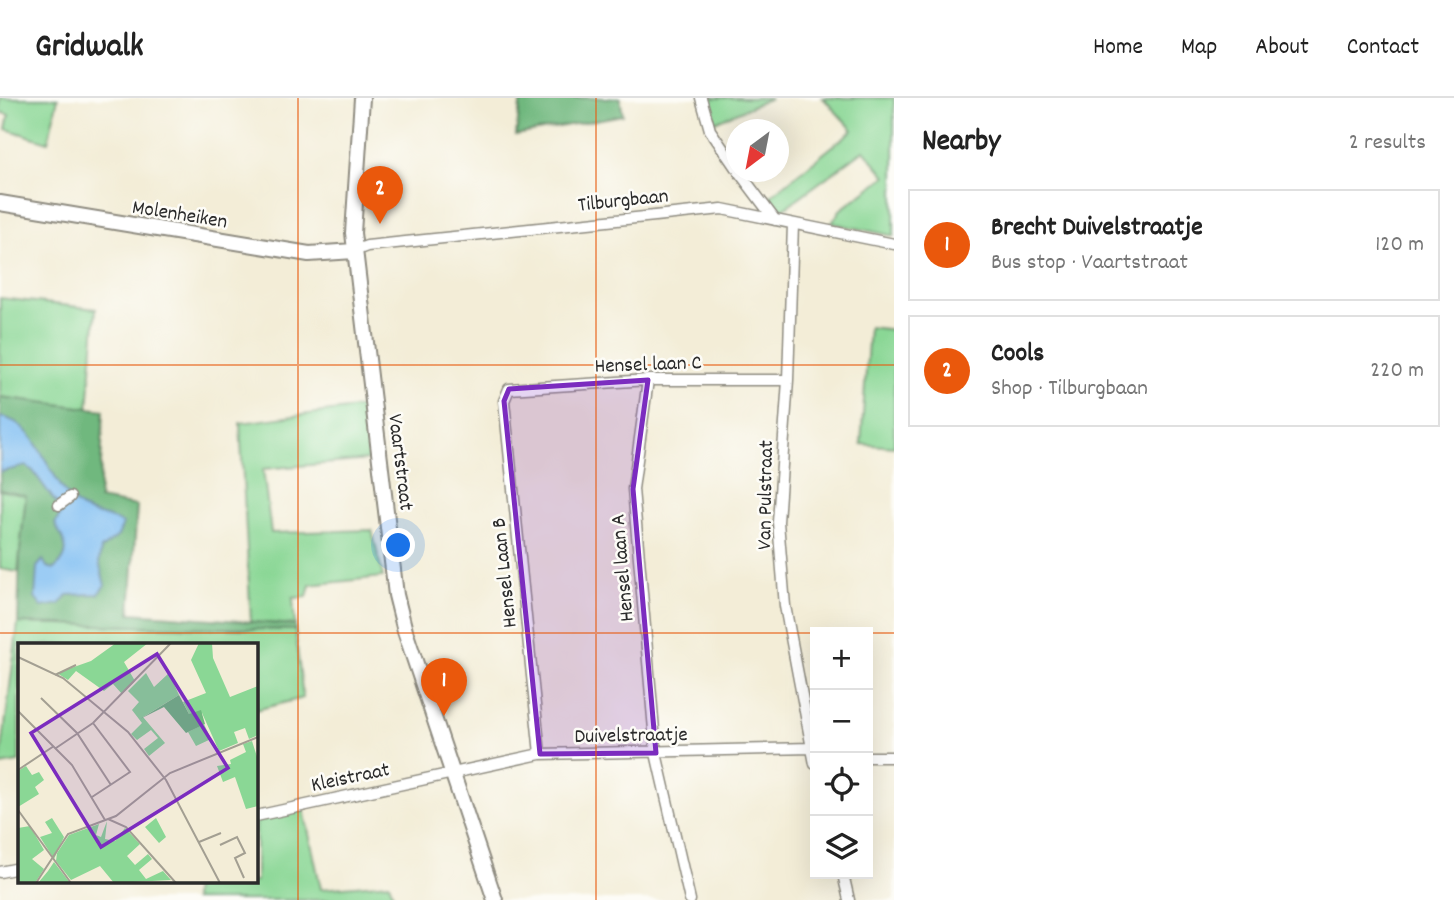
<!DOCTYPE html>
<html lang="en">
<head>
<meta charset="utf-8">
<style>
	:root { --surface:#fff; --page:#f2f2f2; --text:#222; --muted:#767676; --line:#e0e0e0; --accent:#ea580c }
	body { margin:0; font-family:Dekko,sans-serif; background:var(--page); color:var(--text) }
	.controls { position:absolute; right:21px; bottom:21px; display:grid; overflow:hidden; border-radius:0px; box-shadow:0 7px 28px #0002 }
	.controls button { width:63px; height:63px; display:grid; place-items:center; padding:0; border:0; border-bottom:2px solid var(--line); background:var(--surface); color:var(--text); font:35px sans-serif }
	.compass { position:absolute; left:726px; top:21px; width:63px; height:63px; border-radius:50%; background:var(--surface); box-shadow:0 7px 28px #0002; rotate:212deg }
	.you { position:absolute; left:399px; top:448px; width:24px; height:24px; margin:-18px; border:5px solid #fff; border-radius:50%; background:#1a73e8; box-shadow:0 0 0 10px #1a73e833 }
	.badge { display:grid; place-items:center; width:46px; height:46px; border-radius:50%; background:var(--accent); color:#fff; font-size:23px; font-weight:700 }
	.pin { position:absolute; translate:-50% -58px; filter:drop-shadow(0 2px 4px #0008) }
	.pin::after { content:''; position:absolute; top:37px; width:24px; height:21px; background:inherit; clip-path:polygon(0 0,100% 0,50% 100%) }
	.list { margin:0; padding:0; list-style:none }
	h2 { display:flex; justify-content:space-between; align-items:center; height:91px; margin:0; padding:0 28px; font-size:30px }
	h2 small { font-size:23px; font-weight:400; color:var(--muted) }
	.list li { display:grid; grid-template-columns:46px 1fr auto; gap:21px; align-items:center; box-sizing:border-box; height:112px; margin:0 14px 14px; padding:0 14px; border:2px solid var(--line); border-radius:0px }
	.list b { display:block; font-size:26px; white-space:nowrap }
	.list p { margin:0; font-size:23px; white-space:nowrap; color:var(--muted) }
	.list em { font-size:23px; font-style:normal; color:var(--muted) }
	.icon { flex:none; width:38px; height:38px; fill:none; stroke:currentColor; stroke-width:2; stroke-linecap:round; stroke-linejoin:round }
	.map { position:relative; flex:none; width:894px; height:802px; overflow:hidden }
	header { display:flex; align-items:center; gap:42px; box-sizing:border-box; height:98px; padding:0 35px; background:var(--surface); border-bottom:2px solid var(--line) }
	header strong { font-size:33px }
	nav { display:flex; gap:38px; margin-inline-start:auto; font-size:24px }
	main { display:flex }
	aside { flex:1; background:var(--surface) }
	.map>svg:first-child { display:block }
</style>
</head>
<body>
<header>
<strong>Gridwalk</strong>
<nav><a>Home</a><a>Map</a><a>About</a><a>Contact</a></nav>
</header>
<main>
<div class="map">
<svg width="894" height="802" viewBox="0 0 894 802">
	<rect width="100%" height="100%" fill="#fdfcf7"/>
	<filter id="ink" filterUnits="userSpaceOnUse"><feTurbulence type="fractalNoise" baseFrequency=".0143" numOctaves="2"/><feDisplacementMap in="SourceGraphic" scale="14" xChannelSelector="R" yChannelSelector="G"/><feConvolveMatrix kernelMatrix="1 2 1 2 8 2 1 2 1" color-interpolation-filters="sRGB"/></filter>
	<filter id="wash" filterUnits="userSpaceOnUse"><feTurbulence type="fractalNoise" baseFrequency=".00686" numOctaves="4" result="noise"/><feDisplacementMap in="SourceGraphic" scale="28" xChannelSelector="R" yChannelSelector="G"/><feGaussianBlur stdDeviation="1.57" result="paint"/><feColorMatrix in="noise" values="0 0 0 0 0 0 0 0 0 0 0 0 0 0 0 0 0 1.4 0 .05"/><feComposite in="paint" operator="in"/></filter>
	<g filter="url(#wash)">
		<rect width="100%" height="100%" fill="#f3edd7"/>
		<!-- green -->
		<path fill="#8ad795" stroke="#5a8160" stroke-width="2" d="M0 0H58L48 44 6 31 9 17 0 14Z
			M705 0H771L715 24Z
			M823 0H894V138L832 125 840 112 886 78 864 52 782 112 769 99 853 32Z
			M0 200 96 211 88 311 0 299Z
			M869 229 894 232V349L861 346Z
			M362 309 369 362 263 371 271 435 372 432 383 479 310 487 307 499 293 500 295 527 251 524 240 325Z
			M0 392 26 397 18 474 0 471Z
			M18 525 295 532 303 600 256 612V547H19V664L0 667Z
			M304 712 321 791 389 785 395 802H193L194 783H256V722Z"/>
		<!-- forest -->
		<path fill="#6fb87e" stroke="#4d7254" stroke-width="2" d="M521 0H620L623 17 516 37Z
			M0 299 104 312 99 401 137 408 130 515 295 527V532L18 525 20 453 26 398 0 392Z"/>
		<!-- water -->
		<path fill="#7ebef3" stroke="#54748f" stroke-width="2" d="M0 319C37 322 49 382 74 404 94 422 106 414 123 426L118 438 101 451 99 464 105 487 98 496 68 497 60 506 42 509 35 500 37 469 43 462 47 469 54 471C74 455 64 444 55 426L62 413 33 373 26 368 0 374Z"/>
	</g>
	<g filter="url(#ink)">
		<g fill="none" stroke-linecap="round" stroke-linejoin="round">
			<defs>
				<path id="street" d="M701 0 710 32 736 70
					M739 74 775 122
					M793 126 788 282 778 424 785 508 815 666
					M354 153 367 148 722 111 894 146
					M648 282 633 391 656 655 690 802
					M59 407 70 399
					M540 656 504 303 509 291 648 282H788
					M868 659H894
					M256 718 540 656 812 650
					M0 774 19 770
					M843 776 849 802"/>
				<path id="secondary" d="M362 0 353 135 396 497 405 533 495 802
					M0 105 309 156 354 153"/>
			</defs>
			<!-- street casing -->
			<use href="#street" stroke="#8f8c81" stroke-width="13"/>
			<!-- secondary casing -->
			<use href="#secondary" stroke="#8f8c81" stroke-width="18"/>
			<!-- street -->
			<use href="#street" stroke="#fff" stroke-width="10"/>
			<!-- secondary -->
			<use href="#secondary" stroke="#fff" stroke-width="14"/>
		</g>
	</g>
	<!-- marked area -->
	<path fill="#7b2cbf" fill-opacity="0.2" stroke="#7b2cbf" stroke-width="5" stroke-linejoin="round" d="M648 282 633 391 656 655 540 656 504 303 509 291Z"/>
	<!-- grid -->
	<path fill="none" stroke="#e8590c" stroke-width="2" stroke-opacity="0.55" d="M298 0V802M596 0V802M0 267H894M0 535H815M868 535H894"/>
	<g text-anchor="middle" stroke-width="5" stroke-linejoin="round" paint-order="stroke">
		<!-- street labels -->
		<g font-size="21" fill="#2b2b2b" stroke="#fdfcf7">
			<text transform="translate(623 101) rotate(-6)" y="7">Tilburgbaan</text>
			<text transform="translate(180 115) rotate(9)" y="7">Molenheiken</text>
			<text transform="translate(648 265) rotate(-2)" y="7">Hensel laan C</text>
			<text transform="translate(402 364) rotate(83)" y="7">Vaartstraat</text>
			<text transform="translate(764 397) rotate(-89)" y="7">Van Pulstraat</text>
			<text transform="translate(621 470) rotate(-95)" y="7">Hensel laan A</text>
			<text transform="translate(503 475) rotate(-96)" y="7">Hensel Laan B</text>
			<text transform="translate(631 636) rotate(-1)" y="7">Duivelstraatje</text>
			<text transform="translate(350 678) rotate(-12)" y="7">Kleistraat</text>
		</g>
	</g>
	<!-- overview -->
	<g transform="translate(18 545)">
		<rect width="240" height="240" fill="#f3edd7"/>
		<path d="M98 0H130L106 19 117 38 104 51 95 41 86 48 58 28 50 37 39 30 73 18ZM181 0H194L195 15 212 54 240 43V92L231 96 227 85 216 89 220 100 201 108 184 70 171 71 165 59 188 50 173 17ZM128 30 136 44 151 30 161 52 125 74 147 100 131 113 126 106 140 95 133 87 119 97 113 91 124 80 114 67 121 59 110 48ZM186 81 193 96 178 103 170 89ZM234 98 240 117V163L228 166 217 134 205 139 199 123 213 121 212 117 228 109 225 101ZM8 123 14 132 21 129 26 137 17 144 21 151 0 164V128ZM34 175 46 194 36 216 22 194 34 190 27 179ZM138 175 148 194 141 200 127 184ZM89 178 87 196 97 198 107 185 122 201 109 213 117 222 130 211 134 216 121 227 128 236 145 228 153 237 96 240 82 223 53 237 38 218 39 210 51 192 81 181 78 192 83 194ZM12 183 26 207 14 216 26 226 17 240H0V185ZM36 219 52 240H20L30 228Z" fill="#8ad795"/>
		<path d="M161 52 171 71 183 67 187 81 168 90 146 64 122 76Z" fill="#6fb87e"/>
		<path fill="none" stroke="#a39f92" stroke-width="2" d="M0 14 45 35 110 89 148 137 202 240M37 32 58 22M23 55 59 90 93 142M0 68 54 122 87 177M38 105 75 80 153 0M0 127 36 103M74 154 112 129 75 80M0 167 53 240M90 176 108 184 158 240M181 199 203 190M202 202 219 194 227 210 217 215 226 235M18 240 50 191 98 173 152 130 240 94"/>
		<path fill="#7b2cbf" fill-opacity="0.15" stroke="#7b2cbf" stroke-width="3.5" d="M139 11 210 125 83 204 13 90Z"/>
		<rect width="240" height="240" fill="none" stroke="#2b2b2b" stroke-width="3.5"/>
	</g>
</svg>
<div class="controls">
<button>+</button>
<button>−</button>
<button><svg class="icon" aria-label="locate" viewBox="0 0 24 24"><circle cx="12" cy="12" r="6"/><path d="M12 2v4M12 18v4M2 12h4M18 12h4"/></svg></button>
<button><svg class="icon" aria-label="layers" viewBox="0 0 24 24"><path d="M12 4l9 5-9 5-9-5zM3 14l9 5 9-5"/></svg></button>
</div>
<svg class="compass" viewBox="-18 -18 36 36"><path d="M0-13l5 13h-10z" fill="#e53935"/><path d="M0 13l5-13h-10z" fill="#767676"/></svg>
<div class="you"></div>
<div class="pin badge" style="left:444px;top:618px">1</div>
<div class="pin badge" style="left:380px;top:126px">2</div>
</div>
<aside>
<h2>Nearby<small>2 results</small></h2>
<ul class="list">
<li><span class="badge">1</span><div><b>Brecht Duivelstraatje</b><p>Bus stop · Vaartstraat</p></div><em>120 m</em></li>
<li><span class="badge">2</span><div><b>Cools</b><p>Shop · Tilburgbaan</p></div><em>220 m</em></li>
</ul>
</aside>
</main>
</body>
</html>
